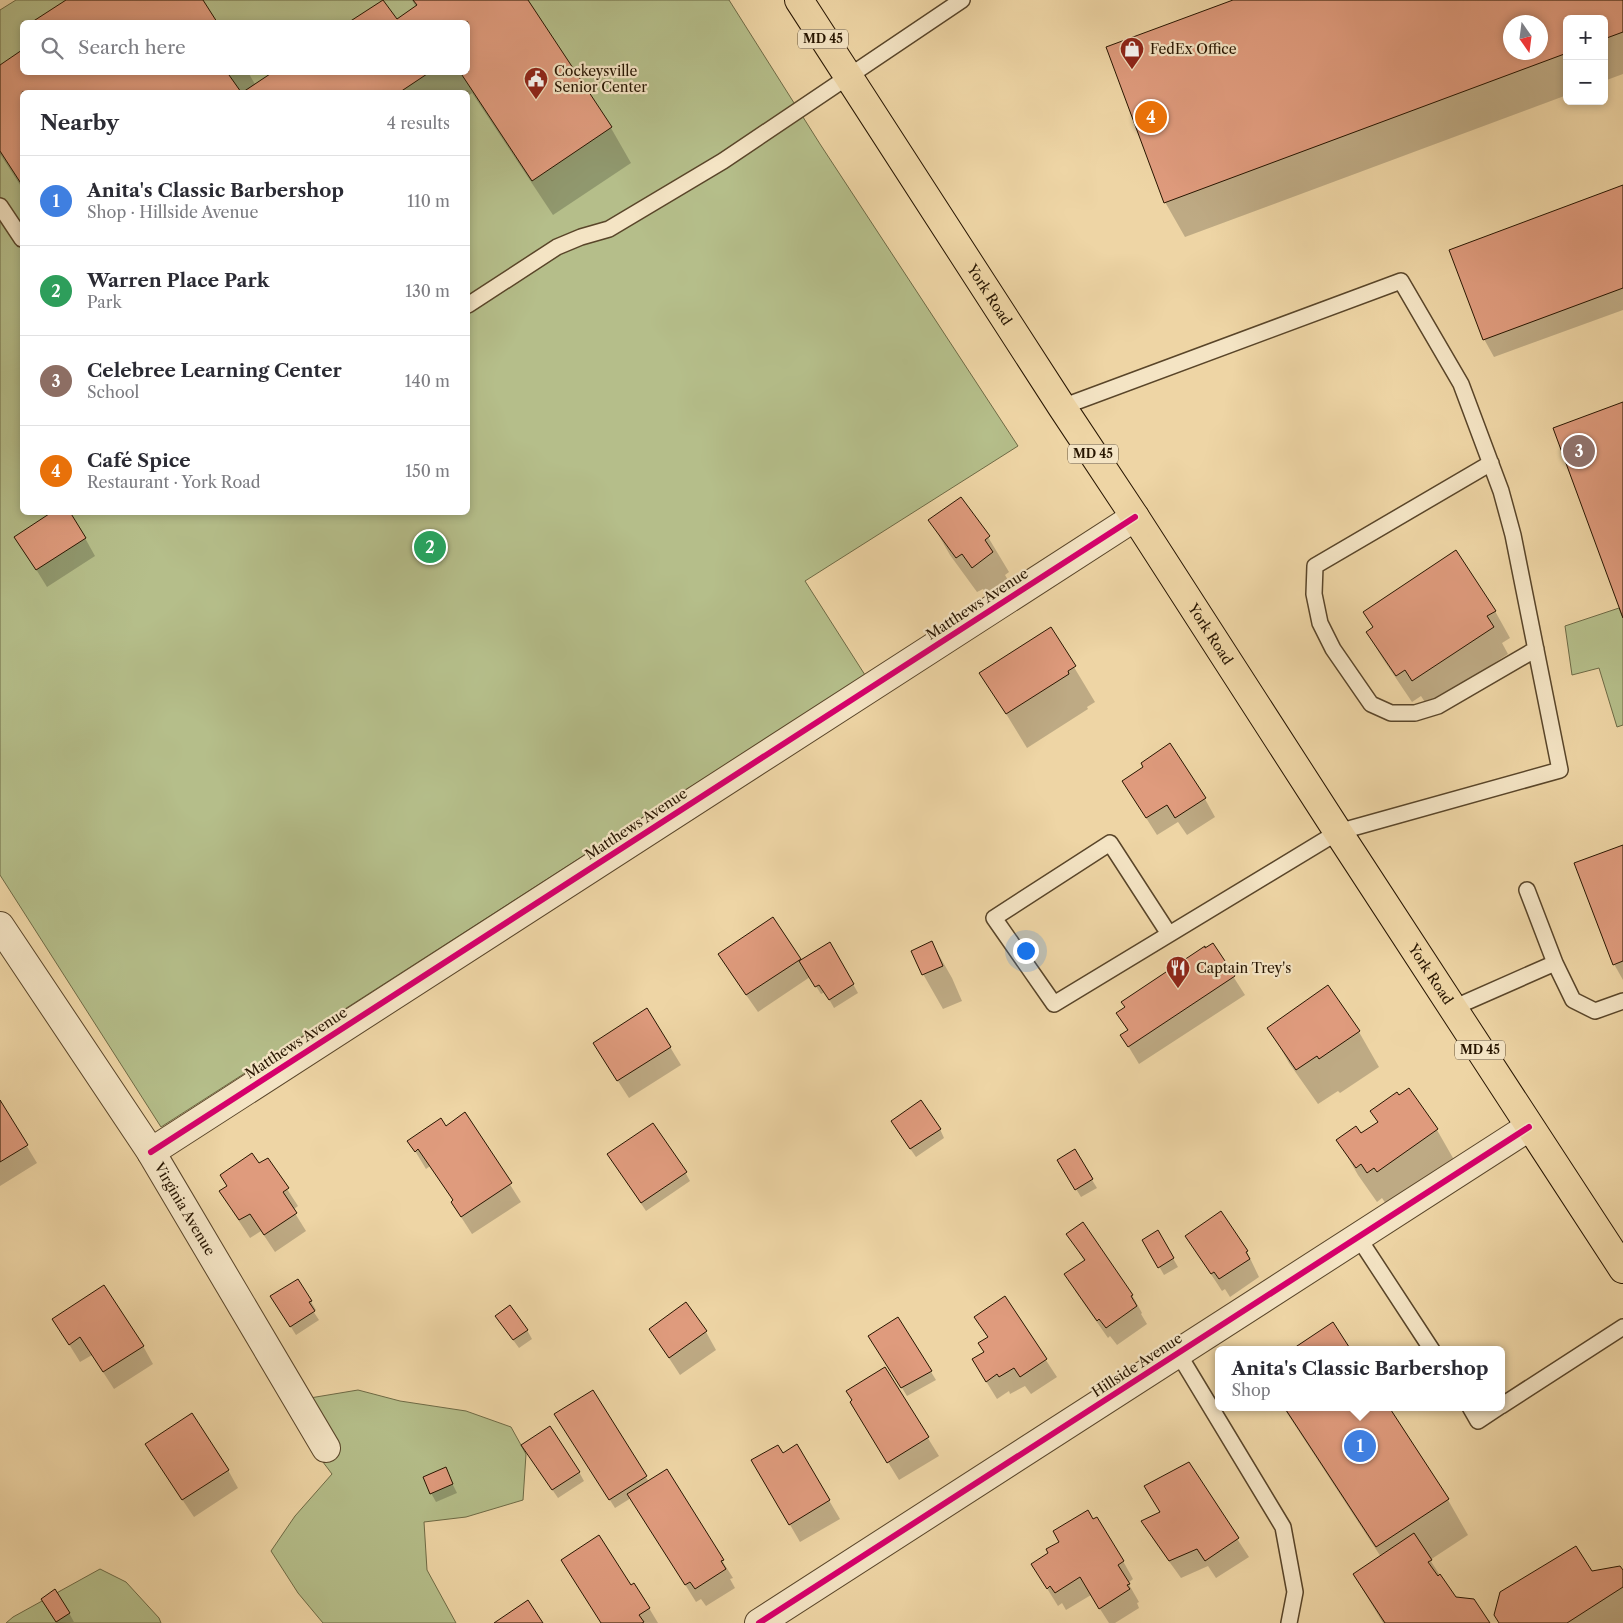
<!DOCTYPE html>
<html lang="en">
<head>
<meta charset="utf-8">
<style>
	:root { --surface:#fff; --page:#f2f2f3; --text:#2b2b33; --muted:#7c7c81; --line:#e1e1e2; --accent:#7c3aed }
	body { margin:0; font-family:"Libre Caslon Text",serif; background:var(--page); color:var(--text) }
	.controls { position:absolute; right:15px; top:15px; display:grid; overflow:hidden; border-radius:8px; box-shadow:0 2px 8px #0003 }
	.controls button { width:45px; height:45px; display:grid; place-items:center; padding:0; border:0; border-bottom:1px solid var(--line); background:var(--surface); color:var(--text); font:25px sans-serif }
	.compass { position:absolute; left:1503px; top:15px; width:45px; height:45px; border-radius:50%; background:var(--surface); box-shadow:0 2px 8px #0003; rotate:166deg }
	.you { position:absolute; left:1025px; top:950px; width:18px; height:18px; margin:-12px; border:4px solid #fff; border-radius:50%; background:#1a73e8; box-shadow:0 0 0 8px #1a73e833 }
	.badge { display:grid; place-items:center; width:32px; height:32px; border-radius:50%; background:var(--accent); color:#fff; font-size:16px; font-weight:700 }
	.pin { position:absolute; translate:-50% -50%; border:2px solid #fff; box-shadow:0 1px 5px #0006 }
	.popup { position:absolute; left:1215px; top:1346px; width:290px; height:65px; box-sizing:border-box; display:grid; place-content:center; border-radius:8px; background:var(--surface); filter:drop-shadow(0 1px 4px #0005); font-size:16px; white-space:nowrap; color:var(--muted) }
	.popup b { font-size:19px; color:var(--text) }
	.popup::after { content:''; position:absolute; left:50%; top:100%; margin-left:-10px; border:10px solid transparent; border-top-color:var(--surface) }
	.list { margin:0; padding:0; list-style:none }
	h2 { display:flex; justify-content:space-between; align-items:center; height:65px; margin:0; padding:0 20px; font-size:21px }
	h2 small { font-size:16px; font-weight:400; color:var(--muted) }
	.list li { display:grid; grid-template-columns:32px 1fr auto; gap:15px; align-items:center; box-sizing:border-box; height:90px; padding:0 20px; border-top:1px solid var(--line) }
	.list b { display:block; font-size:19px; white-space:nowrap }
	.list p { margin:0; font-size:16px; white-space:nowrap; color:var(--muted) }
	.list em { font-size:16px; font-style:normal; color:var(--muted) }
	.icon { flex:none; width:28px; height:28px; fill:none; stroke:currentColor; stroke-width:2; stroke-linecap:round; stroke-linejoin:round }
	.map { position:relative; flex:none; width:1623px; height:1623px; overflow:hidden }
	.search { position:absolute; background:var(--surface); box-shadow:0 2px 8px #0003; left:20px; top:20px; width:450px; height:55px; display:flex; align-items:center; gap:12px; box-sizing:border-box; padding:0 18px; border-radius:8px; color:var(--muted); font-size:19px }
	.panel { position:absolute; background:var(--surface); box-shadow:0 2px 8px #0003; left:20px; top:90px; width:450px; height:425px; border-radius:8px }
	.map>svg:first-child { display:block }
</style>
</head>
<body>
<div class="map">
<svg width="1623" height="1623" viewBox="0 0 1623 1623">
	<rect width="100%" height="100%" fill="#eed5a5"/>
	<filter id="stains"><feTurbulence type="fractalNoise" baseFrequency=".004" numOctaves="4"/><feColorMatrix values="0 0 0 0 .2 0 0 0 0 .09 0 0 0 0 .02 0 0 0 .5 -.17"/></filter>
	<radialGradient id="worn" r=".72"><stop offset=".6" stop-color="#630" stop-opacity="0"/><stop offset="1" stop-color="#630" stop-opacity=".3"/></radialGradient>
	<!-- green -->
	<path fill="#b5be8a" stroke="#6e6a45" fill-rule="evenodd" d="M16 0H729L820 144 1018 446 805 581 865 675 161 1127 0 875V10ZM22 22H468V72H22ZM22 92H468V512H22Z
		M1619 608 1623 618V725L1617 727 1599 668 1572 675 1565 626Z
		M358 1390 400 1401 466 1411 511 1427 526 1454 523 1500 466 1517 424 1522 427 1570 456 1623H323L298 1593 271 1551 295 1516 332 1474 304 1437 310 1398Z
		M100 1569 126 1582 159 1618 161 1623H6L13 1617Z"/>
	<!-- shadow -->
	<path fill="#0003" fill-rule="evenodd" d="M68 0H201L216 22H34Z
		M412 0H526L611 128 631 163 553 215 472 93 468 96V92H22V188L0 154V67L22 52V72H248L256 86 276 72H468V22H351L383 1 396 21 416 7Z
		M1237 0H1623V74L1604 81V19H1567V95L1185 237 1165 202ZM1510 22H1540V52H1510Z
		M1623 186V310L1494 357 1484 339Z
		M930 520 988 537 1009 572 1005 575 1012 587 993 602 983 589 977 592 950 555Z
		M16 537 85 538 95 556 47 587Z
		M1495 611 1510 638 1502 643 1508 654 1428 707 1421 696 1412 702 1383 659 1367 633Z
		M1051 629 1095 702 1087 707 1088 709 1027 748 981 673Z
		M1134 799H1205L1215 817 1187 835 1178 822 1157 835Z
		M1623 846V980L1614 964Z
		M773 919 801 962 830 943 858 993 834 1008 825 992 821 994 810 977 758 1012 730 972Z
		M932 943 952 978 962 1001 943 1009 923 974Z
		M1213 945 1245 995 1139 1064 1122 1036 1128 1032 1118 1013Z
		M1269 1028 1359 1032 1379 1067 1340 1093 1338 1091 1318 1104 1289 1063Z
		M670 1047 681 1065 629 1098 605 1061Z
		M1409 1090 1437 1130 1457 1165 1388 1207 1382 1198 1377 1202 1358 1175 1338 1140 1361 1135 1378 1123 1371 1111Z
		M0 1102 37 1163 0 1186Z
		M465 1114 521 1202 472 1234 452 1203 454 1202 430 1166 426 1169 409 1141 445 1128Z
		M940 1129 944 1138 916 1157 897 1130Z
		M1074 1151 1097 1188 1081 1197 1059 1161Z
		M614 1163 685 1172 690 1181 646 1211Z
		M259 1165 287 1189 298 1206 293 1210 306 1231 275 1252 261 1231 250 1238 231 1209 228 1186Z
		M1220 1213 1247 1252 1259 1277 1230 1297 1225 1289 1222 1291 1186 1236Z
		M1158 1232 1178 1267 1164 1275 1144 1240Z
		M1068 1234 1132 1295 1142 1313 1141 1314 1147 1324 1117 1345 1110 1336 1108 1338 1076 1292 1066 1274 1085 1262Z
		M298 1280 316 1310 313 1311 319 1320 296 1335 277 1305Z
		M1005 1298 1057 1377 1031 1394 1025 1386 1010 1394 1009 1391 997 1399 984 1378 985 1353 988 1338 976 1317Z
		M898 1318 936 1380 907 1396 875 1344Z
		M54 1320 143 1346 153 1364 114 1389 92 1355 80 1362Z
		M502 1325 527 1330 532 1339 519 1348Z
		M650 1329 706 1332 716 1350 680 1375Z
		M885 1369 939 1456 899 1480 862 1420Z
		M592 1392 649 1482 666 1471 733 1578 730 1579 735 1588 706 1606 701 1599 696 1602 631 1498 615 1508 561 1423Z
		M1283 1407H1387L1448 1500 1468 1535 1430 1560 1455 1598 1488 1623H1383L1354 1575 1381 1557Z
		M797 1446 840 1519 800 1542 753 1461 783 1455Z
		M528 1454 579 1472 584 1481 558 1498Z
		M157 1462 228 1470 238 1488 194 1517Z
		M1188 1464 1249 1557 1216 1578 1208 1566 1181 1578 1153 1539 1143 1521 1161 1512Z
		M445 1469 457 1493 436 1502 431 1493Z
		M1093 1520 1123 1561 1133 1579 1128 1583 1139 1602 1137 1603 1139 1608 1115 1623H1109L1091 1595 1066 1610 1062 1603 1058 1606 1043 1582Z
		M1591 1572 1623 1573V1623H1500Z
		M631 1586 649 1608 658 1623H601Z
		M47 1607 69 1613 74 1622 57 1623Z"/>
	<!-- building -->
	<path fill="#df9b7d" stroke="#271500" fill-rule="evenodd" d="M66 0H203L217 22H32Z
		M383 0 397 19 417 5 413 0H528L612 127 532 181 460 72H468V22H349Z
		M1233 0H1623V32L1604 39V19H1567V53L1164 203 1106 47ZM1510 22H1540V52H1510Z
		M22 50V72H232L229 75 241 92H22V185L0 151V65Z
		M273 72H430L400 92H243Z
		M1623 185V288L1483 340 1449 250Z
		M1623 402V618L1553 428Z
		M961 497 990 536 985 540 993 552 972 568 962 554 956 558 928 520Z
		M52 512H70L86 538 36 570 14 537Z
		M1456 550 1496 611 1487 616 1494 627 1412 681 1405 670 1396 676 1366 632 1373 627 1363 612Z
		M1051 627 1076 666 1068 671 1069 674 1006 714 979 673Z
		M1170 743 1206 798 1175 818 1167 805 1146 818 1122 781 1143 767 1141 763Z
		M1623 845V961L1613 965 1574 863Z
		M773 917 801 959 746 995 718 954Z
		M932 941 943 966 922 975 911 951Z
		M830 942 854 984 829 1000 819 985 815 987 799 961Z
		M1213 943 1235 976 1128 1047 1120 1035 1128 1030 1116 1013 1125 1007 1121 1002 1205 946V948Z
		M1328 985 1360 1031 1319 1059 1317 1056 1296 1070 1267 1028Z
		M647 1008 671 1047 617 1081 593 1043Z
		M1409 1088 1438 1129 1377 1172 1374 1168 1367 1173 1361 1164 1356 1168 1336 1140 1356 1126 1361 1133 1378 1122 1370 1111 1397 1092 1399 1095Z
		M0 1100 28 1145 0 1162Z
		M921 1100 941 1129 910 1149 891 1121Z
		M465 1112 512 1183 461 1217 451 1202 453 1200 418 1149 415 1152 407 1141 441 1118 446 1126Z
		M653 1123 687 1172 641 1203 607 1154Z
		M1075 1149 1093 1179 1075 1190 1057 1160Z
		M252 1153 259 1163 268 1158 289 1188 283 1192 297 1213 264 1235 250 1214 239 1220 219 1191 227 1186 220 1175Z
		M1221 1211 1248 1251 1246 1252 1250 1259 1219 1279 1214 1272 1211 1274 1185 1236Z
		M1083 1222 1133 1295 1131 1296 1137 1306 1106 1328 1099 1319 1097 1321 1064 1274 1085 1260 1066 1234Z
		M1158 1230 1174 1258 1158 1268 1142 1240Z
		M298 1279 312 1301 309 1302 315 1311 290 1327 270 1296Z
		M104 1285 144 1346 103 1372 80 1337 69 1345 52 1319Z
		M1005 1296 1047 1359 1020 1377 1014 1368 999 1377 997 1374 986 1382 972 1359 984 1352 978 1343 988 1337 974 1317Z
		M686 1302 707 1331 669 1358 649 1329Z
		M510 1305 528 1330 513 1340 495 1316Z
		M898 1317 932 1371 901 1388 868 1336Z
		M1333 1322 1351 1350H1291Z
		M885 1367 929 1437 887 1463 850 1402 852 1400 846 1391Z
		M593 1390 647 1476 609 1500 554 1414Z
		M1284 1407H1389L1449 1499 1376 1547Z
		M192 1413 229 1470 182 1500 145 1444Z
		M550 1426 580 1472 552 1490 521 1445Z
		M797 1444 830 1500 789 1525 751 1460 778 1445 783 1453Z
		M1189 1462 1239 1538 1205 1561 1197 1549 1169 1561 1141 1521 1160 1512 1144 1486Z
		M446 1467 453 1484 430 1494 423 1477Z
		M667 1469 724 1560 721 1561 726 1569 695 1589 690 1582 685 1585 627 1494Z
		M1088 1510 1093 1519 1097 1517 1124 1561 1118 1565 1130 1584 1127 1585 1130 1589 1099 1609 1080 1577 1055 1593 1050 1586 1047 1589 1031 1564 1048 1553 1046 1549 1059 1542 1053 1531Z
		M1414 1533 1432 1560 1428 1562 1438 1576 1440 1574 1456 1597 1474 1599 1490 1623H1385L1353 1574Z
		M599 1535 631 1585 634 1583 650 1608 639 1615 644 1622 642 1623H601L561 1560Z
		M1576 1546 1592 1571 1620 1566 1623 1570V1587L1567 1623H1499L1494 1615 1500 1592Z
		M55 1589 70 1613 56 1622 41 1599Z
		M528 1600 543 1623H494Z"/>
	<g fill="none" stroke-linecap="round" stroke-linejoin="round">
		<defs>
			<path id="lane" d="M0 206 22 239
				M468 305 557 247 581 237 609 229 723 161 962 0
				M1062 407 1401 281 1461 384 1501 491 1513 535 1560 770 1338 832 1054 1004 994 918 1110 843 1169 934
				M1491 463 1315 566 1314 594 1320 623 1333 649 1371 704 1391 713H1415L1438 706 1536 649
				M1527 890 1555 963
				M1453 1008 1555 963 1573 1000 1595 1011 1623 1001
				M1358 1237 1432 1350
				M1178 1353 1283 1527 1295 1592 1289 1623
				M1501 1406 1623 1327
				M1470 1407 1478 1421 1499 1407"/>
			<g id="street">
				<path id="s1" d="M0 926 151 1152 326 1448"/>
				<path d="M151 1152 1135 517"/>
				<path d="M759 1623 1529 1127"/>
			</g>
			<g id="primary">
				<path id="s2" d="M799 0 1062 407 1135 517 1338 832 1623 1269"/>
			</g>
		</defs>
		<!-- lane casing -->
		<use href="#lane" stroke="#594529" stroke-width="18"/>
		<!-- street casing -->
		<use href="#street" stroke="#594529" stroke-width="30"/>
		<!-- primary casing -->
		<use href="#primary" stroke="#271500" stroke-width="30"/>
		<!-- lane -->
		<use href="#lane" stroke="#f4e4c4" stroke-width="15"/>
		<!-- street -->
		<use href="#street" stroke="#f4e4c4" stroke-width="28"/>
		<!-- primary -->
		<use href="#primary" stroke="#eed5a5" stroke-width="28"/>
		<defs>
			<path id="cycleway" d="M151 1152 1135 517
				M759 1623 1529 1127"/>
		</defs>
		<!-- cycleway casing -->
		<use href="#cycleway" stroke="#f4e4c4" stroke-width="9"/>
		<!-- cycleway -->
		<use href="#cycleway" stroke="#d6006c" stroke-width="6"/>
	</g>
	<!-- icons -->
	<defs>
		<symbol id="shop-pin" viewBox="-11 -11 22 30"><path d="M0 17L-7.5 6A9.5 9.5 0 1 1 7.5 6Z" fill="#8f2418" stroke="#f4e4c4"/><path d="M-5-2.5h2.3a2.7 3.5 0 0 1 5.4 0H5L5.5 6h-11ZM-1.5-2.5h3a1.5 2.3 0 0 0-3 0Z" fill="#fff"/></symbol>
		<symbol id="civic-pin" viewBox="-11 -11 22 30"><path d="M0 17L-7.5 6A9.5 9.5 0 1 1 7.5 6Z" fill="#8f2418" stroke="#f4e4c4"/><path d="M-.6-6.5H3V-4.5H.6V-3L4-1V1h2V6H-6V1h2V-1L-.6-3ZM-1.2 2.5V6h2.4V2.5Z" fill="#fff"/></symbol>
		<symbol id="restaurant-pin" viewBox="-11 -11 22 30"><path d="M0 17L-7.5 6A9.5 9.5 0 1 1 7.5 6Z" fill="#8f2418" stroke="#f4e4c4"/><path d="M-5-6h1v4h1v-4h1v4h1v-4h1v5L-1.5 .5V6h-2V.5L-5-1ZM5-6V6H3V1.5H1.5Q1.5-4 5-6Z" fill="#fff"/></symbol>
	</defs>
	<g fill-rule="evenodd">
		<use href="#shop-pin" x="1118" y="35" width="28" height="38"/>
		<use href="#civic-pin" x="522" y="65" width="28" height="38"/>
		<use href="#restaurant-pin" x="1164" y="954" width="28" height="38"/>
	</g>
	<g text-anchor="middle" stroke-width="4.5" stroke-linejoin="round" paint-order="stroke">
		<!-- shield labels -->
		<g fill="#f4e4c4" stroke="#64533b" stroke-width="1">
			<rect x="798" y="29.5" width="50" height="19" rx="4"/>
			<rect x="1068" y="444.5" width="50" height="19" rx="4"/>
			<rect x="1455" y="1040.5" width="50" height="19" rx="4"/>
		</g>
		<g font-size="12" font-weight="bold" fill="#271500">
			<text x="823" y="43">MD 45</text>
			<text x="1093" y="458">MD 45</text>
			<text x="1480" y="1054">MD 45</text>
		</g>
		<!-- poi labels -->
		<g font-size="14" fill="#271500" stroke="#f4e4c4" text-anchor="start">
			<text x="1150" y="54">FedEx Office</text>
			<text x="554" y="76">Cockeysville<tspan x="554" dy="16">Senior Center</tspan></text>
			<text x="1196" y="973">Captain Trey's</text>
		</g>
		<!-- street labels -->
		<g font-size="14" fill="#271500" stroke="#f4e4c4">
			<text dy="5" stroke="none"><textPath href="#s2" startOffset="351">York Road</textPath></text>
			<text transform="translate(977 604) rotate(-33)" y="5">Matthews Avenue</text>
			<text dy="5" stroke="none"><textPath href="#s2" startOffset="756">York Road</textPath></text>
			<text transform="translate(636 824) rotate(-33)" y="5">Matthews Avenue</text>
			<text dy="5" stroke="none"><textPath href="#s2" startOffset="1161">York Road</textPath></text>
			<text transform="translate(296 1043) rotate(-33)" y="5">Matthews Avenue</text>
			<text dy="5" stroke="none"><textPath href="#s1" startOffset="338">Virginia Avenue</textPath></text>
			<text transform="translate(1137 1365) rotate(-33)" y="5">Hillside Avenue</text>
		</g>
	</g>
	<rect width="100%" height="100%" filter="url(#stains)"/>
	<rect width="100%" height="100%" fill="url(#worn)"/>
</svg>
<div class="controls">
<button>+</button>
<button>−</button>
</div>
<svg class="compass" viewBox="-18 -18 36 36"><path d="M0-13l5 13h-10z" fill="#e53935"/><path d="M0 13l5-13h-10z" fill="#7c7c81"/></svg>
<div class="you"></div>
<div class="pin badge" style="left:1360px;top:1446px;background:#3f7fe0">1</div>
<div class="popup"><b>Anita's Classic Barbershop</b>Shop</div>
<div class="pin badge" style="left:430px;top:547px;background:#2e9e5b">2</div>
<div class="pin badge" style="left:1579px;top:451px;background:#8d6e63">3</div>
<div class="pin badge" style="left:1151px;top:117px;background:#e8710a">4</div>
<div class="search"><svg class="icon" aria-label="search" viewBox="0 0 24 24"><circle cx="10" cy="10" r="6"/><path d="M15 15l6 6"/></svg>Search here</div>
<section class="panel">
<h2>Nearby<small>4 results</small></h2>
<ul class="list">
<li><span class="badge" style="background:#3f7fe0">1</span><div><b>Anita's Classic Barbershop</b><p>Shop · Hillside Avenue</p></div><em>110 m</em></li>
<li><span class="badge" style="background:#2e9e5b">2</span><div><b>Warren Place Park</b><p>Park</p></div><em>130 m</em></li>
<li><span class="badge" style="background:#8d6e63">3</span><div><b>Celebree Learning Center</b><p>School</p></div><em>140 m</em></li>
<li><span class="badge" style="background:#e8710a">4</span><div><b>Café Spice</b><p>Restaurant · York Road</p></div><em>150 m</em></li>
</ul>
</section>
</div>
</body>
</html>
